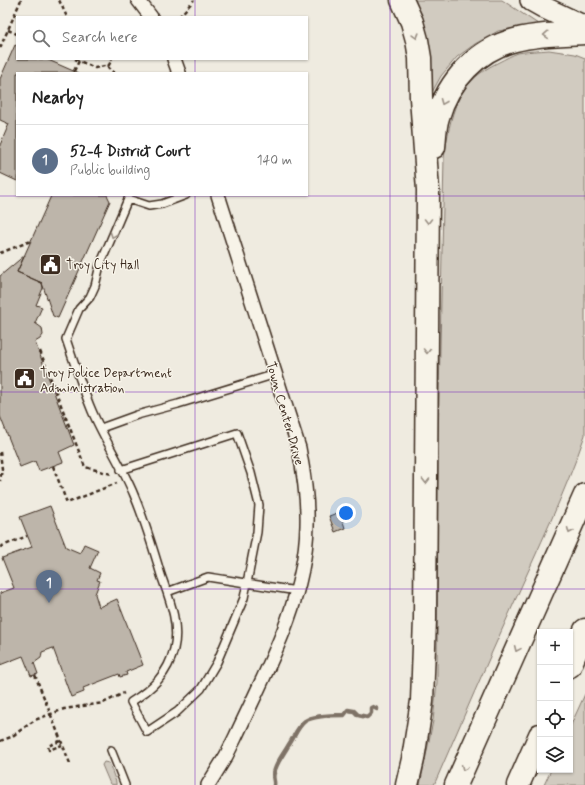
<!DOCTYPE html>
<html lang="en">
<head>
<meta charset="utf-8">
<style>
	:root { --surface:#fff; --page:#f2f2f2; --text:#222; --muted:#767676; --line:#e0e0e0; --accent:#d93025 }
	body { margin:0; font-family:Mynerve,sans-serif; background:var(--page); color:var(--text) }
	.controls { position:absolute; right:12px; bottom:12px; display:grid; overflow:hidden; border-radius:0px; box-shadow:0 1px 3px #0004 }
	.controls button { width:36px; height:36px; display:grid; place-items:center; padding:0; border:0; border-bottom:1px solid var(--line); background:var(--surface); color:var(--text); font:20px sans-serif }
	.you { position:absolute; left:346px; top:513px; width:14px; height:14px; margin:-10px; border:3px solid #fff; border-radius:50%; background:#1a73e8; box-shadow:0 0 0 6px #1a73e833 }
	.badge { display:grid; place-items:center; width:26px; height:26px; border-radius:50%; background:var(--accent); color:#fff; font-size:13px; font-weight:700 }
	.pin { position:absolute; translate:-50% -33px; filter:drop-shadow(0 1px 2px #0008) }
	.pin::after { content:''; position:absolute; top:21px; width:14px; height:12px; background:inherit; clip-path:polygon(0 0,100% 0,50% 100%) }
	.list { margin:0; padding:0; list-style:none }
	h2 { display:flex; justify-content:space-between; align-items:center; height:52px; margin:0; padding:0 16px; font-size:17px }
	h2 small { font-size:13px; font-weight:400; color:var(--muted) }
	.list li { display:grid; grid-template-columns:26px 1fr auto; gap:12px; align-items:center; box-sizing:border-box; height:72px; padding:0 16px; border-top:1px solid var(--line) }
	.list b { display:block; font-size:15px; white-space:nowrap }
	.list p { margin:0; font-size:13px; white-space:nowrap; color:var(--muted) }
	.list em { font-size:13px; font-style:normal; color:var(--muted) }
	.icon { flex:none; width:22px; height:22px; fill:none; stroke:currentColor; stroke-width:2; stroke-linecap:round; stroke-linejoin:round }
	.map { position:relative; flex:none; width:585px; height:785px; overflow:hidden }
	.search { position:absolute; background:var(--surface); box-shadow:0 1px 3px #0004; left:16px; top:16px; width:292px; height:44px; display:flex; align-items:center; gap:10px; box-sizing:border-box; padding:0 14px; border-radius:0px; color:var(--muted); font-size:15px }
	.panel { position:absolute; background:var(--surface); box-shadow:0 1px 3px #0004; left:16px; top:72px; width:292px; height:124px; border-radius:0px }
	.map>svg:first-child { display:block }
</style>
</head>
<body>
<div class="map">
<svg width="585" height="785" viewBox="0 0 585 785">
	<rect width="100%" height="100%" fill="#efebe0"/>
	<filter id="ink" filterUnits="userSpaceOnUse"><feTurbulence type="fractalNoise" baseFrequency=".025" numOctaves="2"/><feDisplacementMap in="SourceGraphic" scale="8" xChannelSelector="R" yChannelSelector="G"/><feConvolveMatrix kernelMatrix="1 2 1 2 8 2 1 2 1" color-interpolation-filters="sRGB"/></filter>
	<g filter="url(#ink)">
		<!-- green -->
		<path fill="#d1cbc0" stroke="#867a6f" d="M415 0H502L538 24 498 31 475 44 457 57 441 76 431 94V58L426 29Z
			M549 50 575 54 585 58V435C565 493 538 549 513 605 486 665 460 725 434 785H420L433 721 437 682 438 444 444 158C451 114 455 83 499 62 505 59 512 55 518 53 528 51 539 51 549 50Z
			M585 694V785H544L551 770H570V727Z
			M104 762 109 763 116 782V785L110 784 102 765Z"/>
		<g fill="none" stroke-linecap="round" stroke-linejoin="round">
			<!-- stream -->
			<path stroke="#7e7266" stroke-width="4.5" d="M274 785C275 781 272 778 274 773 276 763 283 755 288 746 294 738 297 727 305 721 314 715 334 715 344 715L348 710 354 711 358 715 367 717 371 713V708L373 707 377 709"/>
		</g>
		<!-- building -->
		<path fill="#bdb5aa" stroke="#3b2a1e" d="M15 45 17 46V59H46L78 73H17V181L0 173V145L9 124 0 120V79Z
			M49 195H107L110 201 58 318 53 316 42 283 17 272 51 196Z
			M25 255 17 272 42 283 43 288 36 305 42 307 35 323 42 328 43 335 40 339 35 342 74 445 59 452 63 462 39 471 35 461 20 467 0 416V276Z
			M50 506 66 547 80 553 84 544 98 550 90 568 100 573 97 580 100 581 95 594 99 607 117 599 143 665 126 672 127 675 120 677 119 674 83 688 84 692 71 697 53 648 42 652 41 658 34 663 38 674 31 676 23 656 0 665V593L14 588 2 558 32 547 20 517Z
			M340 512 345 528 335 532 329 516Z"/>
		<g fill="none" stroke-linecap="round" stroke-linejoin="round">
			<defs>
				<path id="lane" d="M101 428 137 415 178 404 276 374
					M121 470 237 433 251 473 259 505 257 532 244 598 217 662 201 689 177 712 147 732 131 702C152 689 168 674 174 649 180 624 169 598 161 575 153 548 145 521 134 495 122 466 104 439 92 411 82 387 74 363 66 339L79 309 90 297 95 286 100 265 128 199 149 206 162 204 186 195
					M167 592 208 577 297 591
					M111 750 125 785"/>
				<path id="street" d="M138 0 151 17
					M174 59 179 73
					M208 785 226 756 235 738C266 671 305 602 307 526 308 500 304 474 299 448L218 195"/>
				<path id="primary" d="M531 0 547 9 585 27"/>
				<path id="highway" d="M402 0 412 22 417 40 420 58 421 98 428 190 425 619 422 701 413 759 407 785
					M434 147C435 137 435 126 438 117 448 81 478 49 515 40 538 34 562 34 585 33
					M570 666 585 630
					M456 785 585 495
					M518 785 540 735"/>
			</defs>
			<!-- lane casing -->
			<use href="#lane" stroke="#3b2a1e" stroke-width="10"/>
			<!-- street casing -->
			<use href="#street" stroke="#3b2a1e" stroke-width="16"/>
			<!-- primary casing -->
			<use href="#primary" stroke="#3b2a1e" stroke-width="24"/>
			<!-- highway casing -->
			<use href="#highway" stroke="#3b2a1e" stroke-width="25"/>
			<!-- path -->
			<path stroke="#3b2a1e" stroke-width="2.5" stroke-dasharray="4 3" stroke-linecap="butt" d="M59 0 67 17
				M179 17 194 0
				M8 30 17 34
				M0 48 21 0
				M75 59 95 68 109 65 112 59
				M107 66 114 73
				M74 71 80 59
				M0 253 31 241
				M40 351 85 467 111 474
				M0 452 2 469 0 481
				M53 466 67 503 117 483
				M0 547 27 536
				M35 675 71 766
				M0 741 11 737 35 720 64 709 103 703 124 693
				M60 741 48 746 49 750 62 745"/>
			<!-- lane -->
			<use href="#lane" stroke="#f7f3e8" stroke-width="7"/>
			<!-- street -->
			<use href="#street" stroke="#f7f3e8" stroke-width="13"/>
			<!-- primary -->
			<use href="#primary" stroke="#f7f3e8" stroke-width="21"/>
			<!-- highway -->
			<use href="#highway" stroke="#f7f3e8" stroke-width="22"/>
		</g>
		<!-- one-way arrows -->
		<defs><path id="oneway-chevron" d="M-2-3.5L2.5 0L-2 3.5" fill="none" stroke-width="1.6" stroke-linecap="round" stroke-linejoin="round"/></defs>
		<g stroke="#998e83">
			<use href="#oneway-chevron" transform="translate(546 35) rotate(176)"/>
			<use href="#oneway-chevron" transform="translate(416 36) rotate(74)"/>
			<use href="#oneway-chevron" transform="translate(443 102) rotate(112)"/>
			<use href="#oneway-chevron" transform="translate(428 221) rotate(90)"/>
			<use href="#oneway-chevron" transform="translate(113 235) rotate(110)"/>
			<use href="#oneway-chevron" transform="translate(427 351) rotate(90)"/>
			<use href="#oneway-chevron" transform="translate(426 481) rotate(90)"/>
			<use href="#oneway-chevron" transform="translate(570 531) rotate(113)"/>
			<use href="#oneway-chevron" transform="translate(517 649) rotate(114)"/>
			<use href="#oneway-chevron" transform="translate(464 768) rotate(114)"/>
		</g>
	</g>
	<!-- grid -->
	<path fill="none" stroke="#7b2cbf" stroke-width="1" stroke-opacity="0.55" d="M195 0V17M390 0V785M195 59V73M195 195V785M0 196H585M0 392H585M0 589H585"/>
	<!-- icons -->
	<defs>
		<symbol id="civic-square" viewBox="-11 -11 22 22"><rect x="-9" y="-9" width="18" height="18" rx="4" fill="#3b2a1e" stroke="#f7f3e8"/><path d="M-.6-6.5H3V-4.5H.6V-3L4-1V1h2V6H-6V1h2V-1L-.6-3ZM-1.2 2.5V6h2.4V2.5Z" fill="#fff"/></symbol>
	</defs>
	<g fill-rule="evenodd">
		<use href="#civic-square" x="38" y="252" width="25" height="25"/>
		<use href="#civic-square" x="12" y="366" width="25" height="25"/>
	</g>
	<g text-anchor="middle" stroke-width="3" stroke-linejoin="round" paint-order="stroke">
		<!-- poi labels -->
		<g font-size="13" fill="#3b2a1e" stroke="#f7f3e8" text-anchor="start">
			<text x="66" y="269">Troy City Hall</text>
			<text x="40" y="377">Troy Police Department<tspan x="40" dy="15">Administration</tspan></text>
		</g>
		<!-- street labels -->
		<g font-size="13" fill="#3b2a1e" stroke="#f7f3e8">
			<text transform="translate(286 413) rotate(74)" y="5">Town Center Drive</text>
		</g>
	</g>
</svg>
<div class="controls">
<button>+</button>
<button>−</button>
<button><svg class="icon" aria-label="locate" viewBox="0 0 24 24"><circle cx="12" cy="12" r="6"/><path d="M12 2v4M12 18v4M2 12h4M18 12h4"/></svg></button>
<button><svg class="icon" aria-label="layers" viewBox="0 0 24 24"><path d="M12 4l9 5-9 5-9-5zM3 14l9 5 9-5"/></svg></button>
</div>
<div class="you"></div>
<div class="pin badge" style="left:49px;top:603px;background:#5c6f8a">1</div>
<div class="search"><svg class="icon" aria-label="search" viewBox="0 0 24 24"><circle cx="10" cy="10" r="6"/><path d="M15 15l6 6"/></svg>Search here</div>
<section class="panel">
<h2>Nearby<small></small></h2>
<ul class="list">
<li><span class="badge" style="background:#5c6f8a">1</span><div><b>52-4 District Court</b><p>Public building</p></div><em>140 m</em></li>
</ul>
</section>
</div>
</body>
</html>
